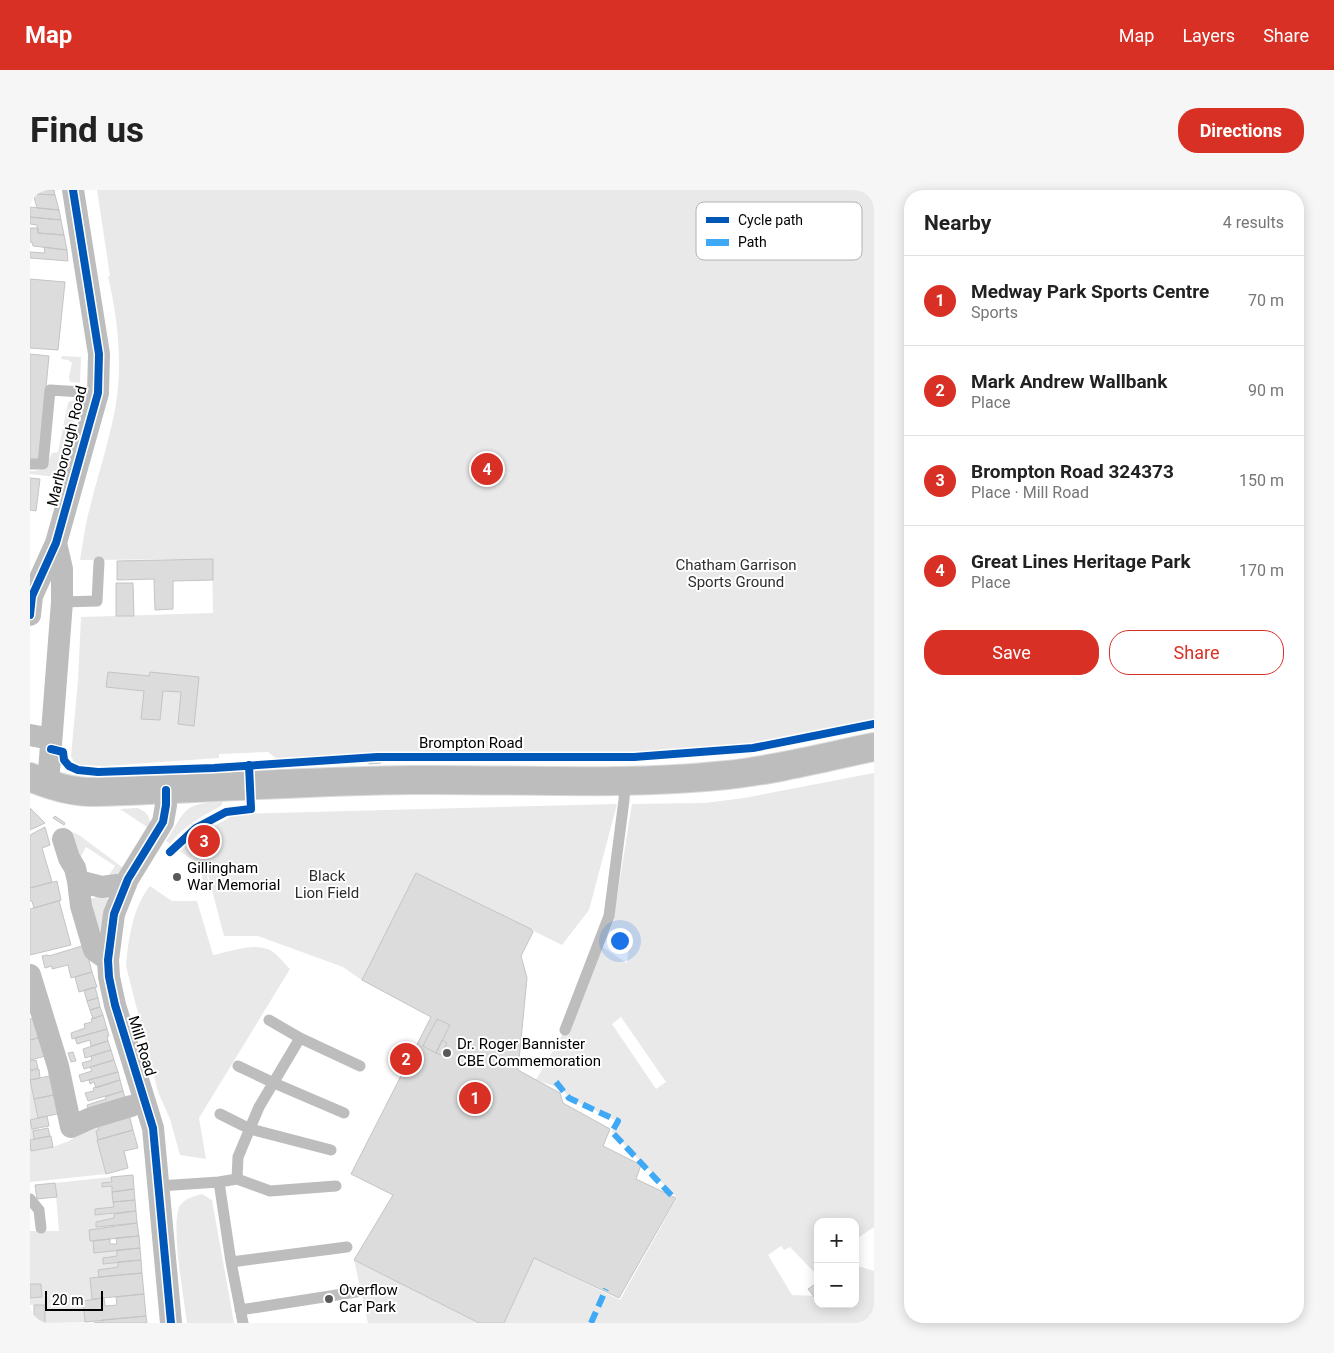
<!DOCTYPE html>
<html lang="en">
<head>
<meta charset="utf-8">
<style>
	:root { --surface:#fff; --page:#f6f6f6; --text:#222; --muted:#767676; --line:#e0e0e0; --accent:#d93025 }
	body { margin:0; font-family:Roboto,sans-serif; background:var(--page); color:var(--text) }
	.controls { position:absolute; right:15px; bottom:15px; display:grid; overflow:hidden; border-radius:10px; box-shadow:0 2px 12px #0003 }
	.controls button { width:45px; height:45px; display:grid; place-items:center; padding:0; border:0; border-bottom:1px solid var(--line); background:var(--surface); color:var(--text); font:25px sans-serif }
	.scale { position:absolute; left:15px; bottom:12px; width:58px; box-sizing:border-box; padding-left:5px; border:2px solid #000; border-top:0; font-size:14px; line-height:18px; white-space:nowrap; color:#000; -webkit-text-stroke:4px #fff; paint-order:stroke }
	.you { position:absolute; left:589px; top:750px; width:18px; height:18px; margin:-12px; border:4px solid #fff; border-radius:50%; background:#1a73e8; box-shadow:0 0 0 8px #1a73e833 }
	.badge { display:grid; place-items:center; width:32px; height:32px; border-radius:50%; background:var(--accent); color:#fff; font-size:16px; font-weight:700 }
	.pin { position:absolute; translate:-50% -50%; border:2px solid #fff; box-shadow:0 1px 5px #0006 }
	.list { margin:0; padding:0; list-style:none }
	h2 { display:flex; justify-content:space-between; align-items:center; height:65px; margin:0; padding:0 20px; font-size:21px }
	h2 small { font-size:16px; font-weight:400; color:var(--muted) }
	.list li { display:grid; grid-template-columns:32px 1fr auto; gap:15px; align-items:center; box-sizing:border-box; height:90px; padding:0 20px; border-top:1px solid var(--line) }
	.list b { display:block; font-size:19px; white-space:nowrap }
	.list p { margin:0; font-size:16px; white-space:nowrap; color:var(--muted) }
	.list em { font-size:16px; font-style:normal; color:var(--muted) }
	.actions { display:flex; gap:10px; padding:15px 20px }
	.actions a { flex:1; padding:11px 0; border:1px solid var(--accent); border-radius:20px; text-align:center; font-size:18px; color:var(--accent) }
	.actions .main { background:var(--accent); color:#fff }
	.map { position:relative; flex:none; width:844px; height:1133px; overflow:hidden; border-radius:20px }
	header { display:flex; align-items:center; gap:30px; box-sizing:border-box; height:70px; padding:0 25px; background:var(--accent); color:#fff }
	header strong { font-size:24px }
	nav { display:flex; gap:28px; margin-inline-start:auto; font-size:18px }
	.intro { display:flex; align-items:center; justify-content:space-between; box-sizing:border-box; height:120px; padding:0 30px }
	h1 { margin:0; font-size:35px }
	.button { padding:12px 22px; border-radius:20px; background:var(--accent); color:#fff; font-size:18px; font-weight:700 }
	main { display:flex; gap:30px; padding:0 30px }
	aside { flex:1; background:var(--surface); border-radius:20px; box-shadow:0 2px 12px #0003 }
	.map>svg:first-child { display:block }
</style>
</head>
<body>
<header>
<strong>Map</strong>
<nav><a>Map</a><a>Layers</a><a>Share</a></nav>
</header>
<div class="intro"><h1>Find us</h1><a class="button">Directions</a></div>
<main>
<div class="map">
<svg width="844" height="1133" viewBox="0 0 844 1133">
	<rect width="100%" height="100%" fill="#fff"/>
	<!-- green -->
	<path fill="#e9e9e9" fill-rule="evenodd" d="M67 0H844V530C790 540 736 555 680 560 610 566 539 563 469 562 394 562 320 565 246 568L238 562 189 564V568L74 576 51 575 44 572 41 566 48 491 51 427 183 423 182 369 50 370C53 353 55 335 60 317 69 280 82 244 87 206 92 169 87 123 78 87L80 86Z
		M32 166 51 167 50 193 40 192 39 187 42 173 38 170 31 169Z
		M40 211H48V214L28 290 26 287 0 284V281C14 282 17 274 22 263L28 262 38 213Z
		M844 583V1037L825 1050V1032H788V1086L760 1057 754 1060 751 1056 738 1065 762 1105 788 1106V1114H825V1107H828L825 1105V1075L844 1081V1133H474L504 1068 590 1110 647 1008 582 942 587 931 539 908 532 899 506 890 535 840 568 754 597 773 599 753 580 740 583 732 602 614 675 613 714 608ZM591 827 636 892 626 899 582 834Z
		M193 611 191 616C172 626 153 636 140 654L136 651C157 620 151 614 193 611Z
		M587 614 559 720 532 755 386 683 333 789V791L313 777 228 746H194L176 677 179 698 174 694 169 675 150 661 175 641 206 624Z
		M108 618C119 623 121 629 120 639L90 619Z
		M38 640 49 645 96 680 94 684 76 689 85 676 56 657 51 666 45 667Z
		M120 696 142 711H167L183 765C199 762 224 752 240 760 247 764 254 773 260 779L169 928 176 969 150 965 140 929 128 902 96 776C98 751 103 716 120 696Z
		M75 705 79 712 71 745 60 709Z
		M0 890 8 928 0 930 2 939 9 938V940L3 941 4 949 0 950Z
		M67 933 69 940 66 941 68 950H67L76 984 0 992V955L2 961 23 957 39 951Z
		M81 987 82 992 72 993V997L82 996 84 1017 65 1020V1025L84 1024V1028L66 1032V1037L85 1035V1038L60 1051H63L64 1063 87 1060V1066L73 1068V1073L88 1072V1077L68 1080 69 1087 60 1088 62 1109H64L73 1132 15 1133 14 1115H0V1041H29L25 993Z
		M172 1004 182 1010 204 1133H157C154 1108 141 1038 149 1017 153 1009 164 1006 172 1004Z
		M324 1070 449 1133H338Z"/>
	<!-- building -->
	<path fill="#dcdcdc" stroke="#c4c4c4" d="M1 0H24L25 5 3 4Z
		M3 4 25 5 29 20 7 18Z
		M0 17 29 20 31 30 0 27Z
		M0 27 31 30 34 45 8 43 7 35 0 34Z
		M0 38H8V43L34 45 37 60 3 56 2 52H0Z
		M14 57 37 60 38 71 0 68V62L15 63Z
		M0 89 35 92 28 160 0 158Z
		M0 164 19 166 9 271 0 270Z
		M0 288 10 289 6 321 0 320Z
		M183 369V390L143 391V419L125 420 124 389 87 390V371Z
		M86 393H103L104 426H86Z
		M78 482 119 486 120 482 169 487 164 536 148 534 151 502 133 501 130 530 111 529 114 501 76 497Z
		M338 570H351V573L339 574Z
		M0 618 15 633 0 640Z
		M25 626 35 633 34 635 23 628Z
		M15 637 20 655 12 658 22 692 0 698V645Z
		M178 639 183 648 170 657 168 646Z
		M386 683 501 739 503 742 491 766 497 788 488 880 530 903 533 913 580 939 573 956 611 975 606 989 646 1008 589 1108 504 1068 474 1133H449L324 1070 363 1005 321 984 401 827 332 790Z
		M27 691 31 710 4 718 2 711H0V698Z
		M29 711 41 755 0 765V719Z
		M55 755 62 782 41 788 38 775 22 779V776L15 778 12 766 18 765 19 766Z
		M62 782 67 797 49 802 45 787Z
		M65 797 68 808 57 811 54 800Z
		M68 808 70 817 60 820 57 811Z
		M70 817 73 825 63 829 60 820Z
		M73 825 77 839 42 849 41 843 55 838 54 834 62 832 61 829Z
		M7 828 11 847 0 850V829Z
		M407 829 420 835 406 863 393 856Z
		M77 839 79 846H77L78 851 61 856 60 850 47 854 45 848Z
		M11 847 16 866 0 870V850Z
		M412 850 417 853 411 865 406 863Z
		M78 851 81 860 55 868 53 859Z
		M81 860 84 870 54 879 52 873 62 870 61 866Z
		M43 862 46 871 41 872 38 863Z
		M6 870 8 878 0 880V871Z
		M84 870 88 882 51 892 49 885 62 881 60 877Z
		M9 879 10 888 0 890V881Z
		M88 882 90 890 66 898 64 892 60 894 59 890Z
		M24 885 28 904 4 909 0 890Z
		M90 890 93 901 58 911 55 903 64 901 63 898Z
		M93 901 96 911 59 922 57 915 76 909 75 907Z
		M28 904 32 923 8 928 4 909Z
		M99 924 103 940 68 950 66 941 69 940 67 933Z
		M17 926 19 936 2 939 0 930Z
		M18 938 20 946 4 949 3 941Z
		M103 940 108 958 94 961 98 978 76 984 67 950Z
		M21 946 23 957 1 961 0 950Z
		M103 985 104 999 82 1002V996L72 997V993L82 992 81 987Z
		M25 993 27 1007 7 1009 5 995Z
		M104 999 105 1010 83 1012 82 1002Z
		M105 1010 106 1021 65 1025V1019L84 1017 83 1012Z
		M106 1021 107 1033 66 1037V1032L84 1028V1024Z
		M107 1033 109 1046 60 1051 59 1040Z
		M109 1046 110 1058 64 1063 63 1051 80 1049V1054H87L86 1048Z
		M110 1058 111 1070 73 1074V1068L87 1066V1060Z
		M111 1070 112 1083 69 1087 68 1080 88 1077V1072Z
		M112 1083 114 1104 62 1109 60 1088Z
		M788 1092V1106L785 1108 778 1099Z
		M0 1094H11L12 1107 0 1108Z
		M114 1104 116 1126 55 1132 53 1111 74 1108 75 1116 87 1115 86 1107Z
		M4 1115H15V1133H4Z
		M116 1126 117 1133H64L73 1132 72 1130Z"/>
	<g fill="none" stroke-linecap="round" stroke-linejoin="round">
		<defs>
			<path id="primary" d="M0 587C21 596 41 602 64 602 170 599 276 591 382 590 487 589 593 596 697 585 746 580 795 567 844 557"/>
		</defs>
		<!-- primary casing -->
		<use href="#primary" stroke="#dbdbdb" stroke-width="30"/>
		<!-- lane -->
		<path stroke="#bdbdbd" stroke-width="11" d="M0 274H13L20 200 68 203
			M32 412 67 411 69 372
			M239 830 270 848
			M535 840 579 726 594 610 595 591
			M208 876 244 893 314 923
			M190 924 220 939 301 960
			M207 989 240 1001 306 996
			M189 992 207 989 208 967 229 917 270 848 330 876
			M129 996 189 992 201 1072 213 1133
			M0 1009 9 1020 11 1038
			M201 1072 317 1057
			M210 1120 326 1102"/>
		<!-- street -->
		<path stroke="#bdbdbd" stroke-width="22" d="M0 425 2 406 26 353 68 203 69 164 43 0
			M0 545 21 549
			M18 594 32 412V379L26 353
			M136 600V615L133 632 98 689 84 724 78 770 79 787 85 815 123 938 141 1133
			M33 649 39 668 45 678 48 691 51 716 64 760 78 770
			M48 691 72 697 87 695 94 698
			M0 785 28 876 41 937 61 928 101 916"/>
		<!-- primary -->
		<use href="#primary" stroke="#bdbdbd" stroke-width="28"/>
		<!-- quiet -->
		<path stroke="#3fa9f5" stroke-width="6" stroke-dasharray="12 6" stroke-linecap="butt" d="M526 892 539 908 588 931 582 942 643 1007
			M561 1133 576 1099"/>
		<defs>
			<path id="cycleway" d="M0 425 2 406 26 353 68 203 69 164 43 0
				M21 559 33 562 34 570 39 576 48 580 68 582 184 578 347 567H604L723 558 844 534
				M136 600V615L133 632 98 689 84 724 78 770 79 787 85 815 123 938 141 1133
				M140 662 166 638 196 622 221 619 219 575"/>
		</defs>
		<!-- cycleway casing -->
		<use href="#cycleway" stroke="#fff" stroke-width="11"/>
		<!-- cycleway -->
		<use href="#cycleway" stroke="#0057b8" stroke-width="8"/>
	</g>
	<!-- markers -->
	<g fill="#595959" stroke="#fff" stroke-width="2">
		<circle cx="147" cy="687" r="5"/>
		<circle cx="417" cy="863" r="5"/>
		<circle cx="299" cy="1109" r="5"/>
	</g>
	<g text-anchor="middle" stroke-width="4" stroke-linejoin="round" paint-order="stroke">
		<!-- street labels -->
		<g font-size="15" fill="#000" stroke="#fff">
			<text transform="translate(37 256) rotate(-76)" y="5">Marlborough Road</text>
			<text x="441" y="558">Brompton Road</text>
			<text transform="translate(112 856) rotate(73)" y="5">Mill Road</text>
		</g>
		<!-- park labels -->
		<g font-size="15" fill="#2e2e2e" stroke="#fff">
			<text x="706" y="380">Chatham Garrison<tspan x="706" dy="17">Sports Ground</tspan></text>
			<text x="297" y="691">Black<tspan x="297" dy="17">Lion Field</tspan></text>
		</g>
		<!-- poi labels -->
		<g font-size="15" fill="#000" stroke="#fff" text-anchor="start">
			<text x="157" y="683">Gillingham<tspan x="157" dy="17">War Memorial</tspan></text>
			<text x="427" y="859">Dr. Roger Bannister<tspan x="427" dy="17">CBE Commemoration</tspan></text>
			<text x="309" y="1105">Overflow<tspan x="309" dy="17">Car Park</tspan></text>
		</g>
	</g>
	<!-- legend -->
	<rect x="666" y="12" width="166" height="58" rx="8" fill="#fff" stroke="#b2b2b2" stroke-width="1"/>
	<rect x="676" y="27" width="23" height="6" fill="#0057b8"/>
	<rect x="676" y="49" width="23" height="7" fill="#3fa9f5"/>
	<g font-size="14" fill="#000">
		<text x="708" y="35">Cycle path</text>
		<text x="708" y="57">Path</text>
	</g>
</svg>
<div class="controls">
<button>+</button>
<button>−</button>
</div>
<div class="scale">20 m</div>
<div class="you"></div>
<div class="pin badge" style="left:445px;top:908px">1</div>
<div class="pin badge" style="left:376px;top:869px">2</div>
<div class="pin badge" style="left:174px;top:651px">3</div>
<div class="pin badge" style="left:457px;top:279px">4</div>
</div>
<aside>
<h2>Nearby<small>4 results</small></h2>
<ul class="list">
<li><span class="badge">1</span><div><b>Medway Park Sports Centre</b><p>Sports</p></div><em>70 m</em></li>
<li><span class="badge">2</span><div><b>Mark Andrew Wallbank</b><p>Place</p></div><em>90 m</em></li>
<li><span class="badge">3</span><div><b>Brompton Road 324373</b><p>Place · Mill Road</p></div><em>150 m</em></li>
<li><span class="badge">4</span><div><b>Great Lines Heritage Park</b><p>Place</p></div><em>170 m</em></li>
</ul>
<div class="actions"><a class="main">Save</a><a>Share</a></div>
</aside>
</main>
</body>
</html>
